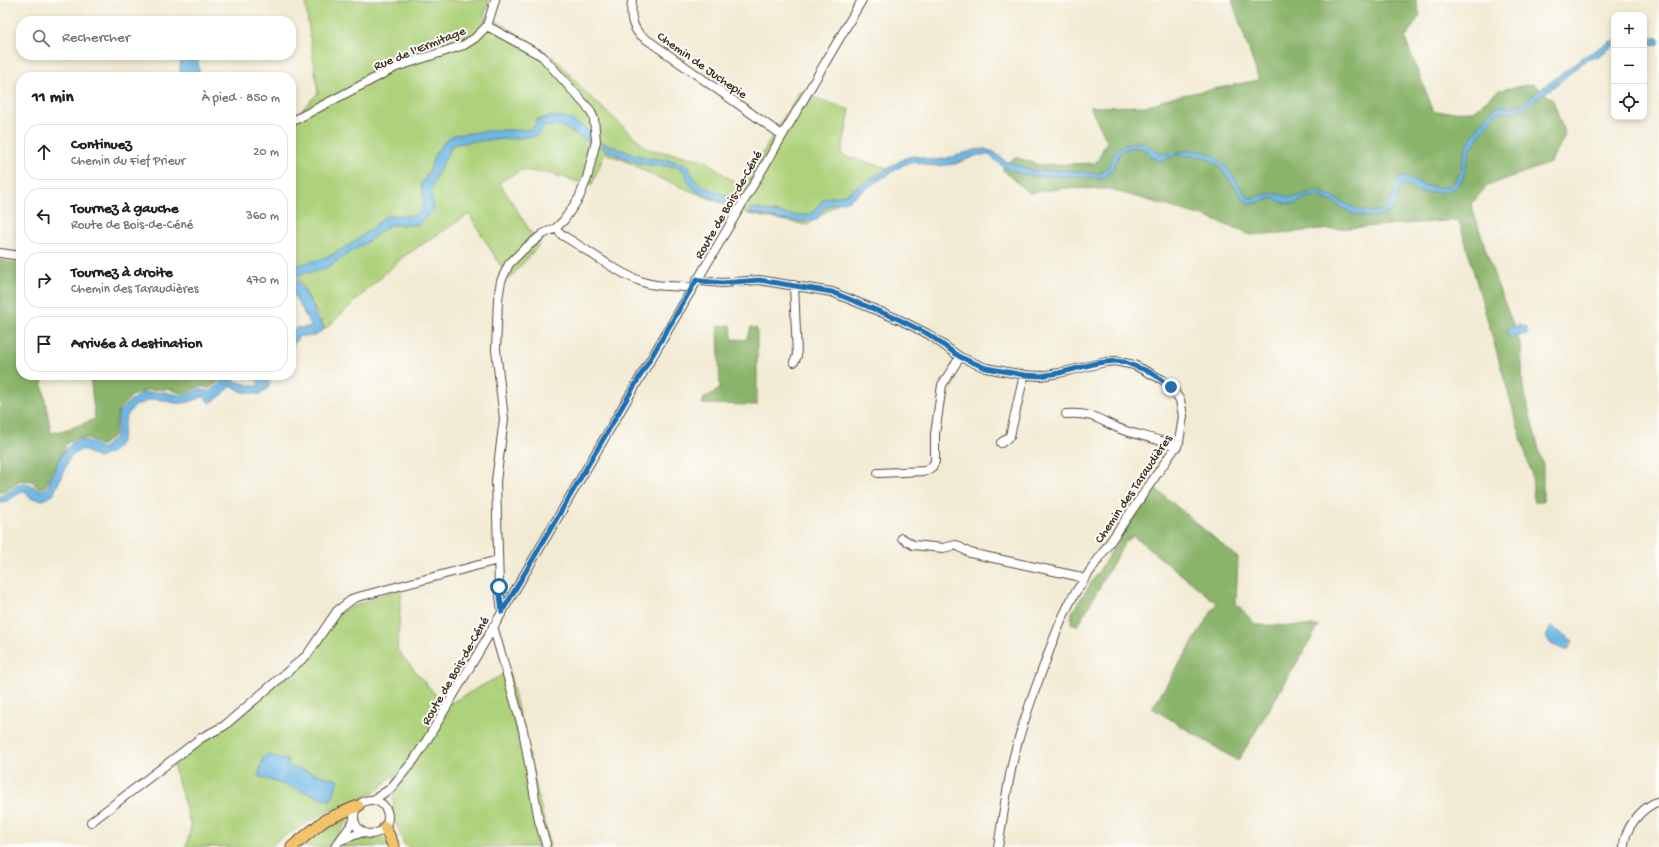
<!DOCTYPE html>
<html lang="fr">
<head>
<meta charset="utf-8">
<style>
	:root { --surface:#fff; --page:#f2f2f2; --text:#202124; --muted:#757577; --line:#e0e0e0 }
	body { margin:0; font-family:"Gochi Hand",sans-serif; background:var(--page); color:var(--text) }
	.controls { position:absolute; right:12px; top:12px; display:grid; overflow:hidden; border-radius:8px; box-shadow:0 2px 6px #0003 }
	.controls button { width:36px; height:36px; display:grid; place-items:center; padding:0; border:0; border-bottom:1px solid var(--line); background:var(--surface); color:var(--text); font:20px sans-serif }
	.stop { position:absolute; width:12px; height:12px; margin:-9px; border:3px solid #1f6fb2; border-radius:50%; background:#fff }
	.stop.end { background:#1f6fb2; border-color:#fff; box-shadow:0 1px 4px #0008 }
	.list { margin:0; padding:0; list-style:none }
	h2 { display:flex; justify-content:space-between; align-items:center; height:52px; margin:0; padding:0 16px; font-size:17px }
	h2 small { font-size:13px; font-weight:400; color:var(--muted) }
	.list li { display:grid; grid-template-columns:26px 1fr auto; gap:12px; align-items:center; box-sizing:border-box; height:56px; margin:0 8px 8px; padding:0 8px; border:1px solid var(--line); border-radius:16px }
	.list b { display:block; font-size:15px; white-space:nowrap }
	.list p { margin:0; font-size:13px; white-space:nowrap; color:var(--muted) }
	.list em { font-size:13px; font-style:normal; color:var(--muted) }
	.icon { flex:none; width:22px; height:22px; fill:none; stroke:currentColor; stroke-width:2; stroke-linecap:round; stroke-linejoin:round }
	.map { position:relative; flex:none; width:1659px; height:847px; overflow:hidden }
	.search { position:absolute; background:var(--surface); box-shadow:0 2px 6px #0003; left:16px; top:16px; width:280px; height:44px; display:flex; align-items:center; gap:10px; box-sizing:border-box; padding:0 14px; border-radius:16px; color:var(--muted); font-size:15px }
	.panel { position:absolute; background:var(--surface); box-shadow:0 2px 6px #0003; left:16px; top:72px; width:280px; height:308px; border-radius:16px }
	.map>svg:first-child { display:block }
</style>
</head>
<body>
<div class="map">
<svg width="1659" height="847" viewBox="0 0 1659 847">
	<rect width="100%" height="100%" fill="#fdfcf7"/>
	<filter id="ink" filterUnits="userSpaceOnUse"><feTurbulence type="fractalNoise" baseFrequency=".025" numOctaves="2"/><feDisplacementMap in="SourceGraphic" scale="8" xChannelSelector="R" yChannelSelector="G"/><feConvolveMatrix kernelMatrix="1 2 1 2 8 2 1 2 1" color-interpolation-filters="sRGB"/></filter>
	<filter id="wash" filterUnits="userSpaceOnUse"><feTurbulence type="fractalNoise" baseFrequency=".012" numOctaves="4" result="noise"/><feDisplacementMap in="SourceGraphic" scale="16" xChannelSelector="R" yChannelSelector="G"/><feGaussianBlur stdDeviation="0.9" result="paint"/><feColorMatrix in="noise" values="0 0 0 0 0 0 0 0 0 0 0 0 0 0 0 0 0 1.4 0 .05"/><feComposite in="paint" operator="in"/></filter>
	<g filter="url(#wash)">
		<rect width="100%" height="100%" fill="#f2ebd4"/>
		<!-- green -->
		<path fill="#aed27b" stroke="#747e4c" d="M305 0H489L484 16 497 21 556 59 587 94 648 149 705 160 742 188 799 92 850 110 841 155 888 168 807 225 748 214 652 175 632 164 605 153 591 186 552 174 522 170 499 182 539 245 509 279 469 214 403 257 325 329 291 264V121L318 93Z
			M402 587 397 650 445 706 509 671 550 847H408L404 844 393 816 394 774 375 793 327 812 279 839 270 847H186L191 827 172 760 295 670 342 611Z
			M350 813 347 822 328 847H299L339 816Z
			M360 837 370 840 384 838 391 847H341L343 842Z"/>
		<!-- forest -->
		<path fill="#8ab46b" stroke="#626f44" d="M1232 0H1417L1416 1 1420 15 1405 39 1434 112 1473 111 1499 90 1533 84 1553 100 1565 136 1550 163 1487 186 1471 204 1496 281 1521 345 1523 389 1543 465V502H1534L1532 476 1459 220 1251 235 1206 217 1109 189 1065 188 1029 193 1002 169 1015 157 1040 165 1096 163 1107 141 1090 107 1147 106 1172 97 1259 80Z
			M0 260 21 264V375H41L51 433 66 430 95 419 90 375H227L209 389 202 386 183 394 169 389 146 390 132 396 118 410 114 436 101 446 88 438H78L67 443 45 487 38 488 32 481 21 480 0 493Z
			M731 325 732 339 746 340 751 327 757 329V405L702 404 704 398 720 389 718 326Z
			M1155 488 1238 558 1236 603 1256 625 1319 626 1238 761 1152 708 1217 603 1133 536 1125 542 1078 625 1071 624 1072 612 1136 514Z"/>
		<!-- water -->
		<path fill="#6cb7e5" stroke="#547082" d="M1644 37H1659V44L1650 45 1644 43Z
			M1614 40V45L1599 56 1586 60 1552 88 1522 109 1513 112H1502L1495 114 1470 150 1463 178 1457 187 1444 192 1421 193 1407 184 1399 188 1396 204 1390 212 1380 216 1366 217 1353 214 1333 202 1316 196 1306 198 1295 204 1284 203 1273 198 1253 204 1243 200 1236 188 1217 164 1205 157 1177 155 1159 161 1152 158 1148 152 1139 147 1129 148 1120 152 1112 171 1103 179 1079 176H1038L1021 174 1004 167 989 155H978L955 164 937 166 926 165 917 162 905 164 890 173 847 201 832 204 824 208 817 220C795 225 771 217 749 213L752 208 791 215H810L825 198 844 195 905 158 914 156 933 160 944 159 975 150 985 149 994 152 1005 161 1034 171 1066 170 1098 174C1120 166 1102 143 1143 142 1149 145 1155 152 1162 153 1178 154 1194 146 1211 154 1224 160 1238 184 1247 196L1251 198C1260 196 1269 192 1278 194 1282 194 1286 197 1290 197 1299 198 1308 191 1317 192 1338 194 1360 220 1383 209 1392 205 1394 187 1398 179L1404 176C1418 184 1446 196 1457 178 1463 169 1462 157 1466 148 1472 134 1486 116 1497 106L1513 107 1520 105 1585 56C1595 52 1603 44 1614 40Z
			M183 55H197L200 77H180V65Z
			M553 116 568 118 591 132 590 142 561 126H545L536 136C508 140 480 139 452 145L435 179 431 192 434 209 418 225H389L370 240 326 268 315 272 300 274 295 277 313 306 315 315 325 329 314 336H299L291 348V334L296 328 312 327 291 290V267C302 263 313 262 324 258 345 250 369 232 385 216L417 215 424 203 421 183 430 170 434 155 445 141 454 135 494 130H528L535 126 536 120Z
			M601 142 624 151 647 158 670 160 688 166 694 178 700 185 735 199 732 205C721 201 698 195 691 186 686 180 688 173 680 169 670 164 661 167 650 165 635 163 614 155 601 147Z
			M1519 325 1527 327V334L1509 338 1507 329Z
			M256 375H265L270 383 268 388 260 394 243 392 232 386C224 392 218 400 209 403L204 396C198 398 190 403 184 403 173 405 162 398 154 399 150 399 146 402 143 403 140 404 136 405 134 407 113 427 137 445 98 458L82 449 70 457 53 495 43 500 30 498 24 490 9 500 0 503V496C18 489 19 474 38 490L47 489C51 476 64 443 78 440 87 438 95 445 102 449L116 437 119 411 130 401 142 393 164 392 183 396 200 389 210 392 220 383 228 379 252 386H259Z
			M1551 626 1573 641 1567 651 1551 644 1546 637Z
			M267 754 277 758 288 760V766L339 780 331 801 258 776 263 758Z"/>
	</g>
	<g filter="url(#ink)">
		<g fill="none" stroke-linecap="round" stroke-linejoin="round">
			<defs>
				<path id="minor" d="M632 0C631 14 630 22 639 34L782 135
					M487 26 542 56 590 110 594 119 596 141 587 178 579 198 564 220 556 228 543 234 523 250 509 264 501 281 498 299 496 350 504 419 496 481 499 587 502 612
					M291 122 396 67 464 45 475 38 487 26 495 0
					M556 228 562 235C588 250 615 272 643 282 659 288 676 285 692 288
					M0 253 21 256
					M697 279 702 281 722 283 759 280 832 292 898 319 928 334 960 357 986 368 1024 375 1040 376 1059 373 1106 362 1115 361 1134 365 1163 380 1171 387 1180 400 1183 416 1179 442 1075 593C1063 614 1054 637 1046 660 1034 692 1022 723 1014 756 1007 786 1003 817 998 847
					M794 362 797 356 794 285
					M1066 414C1095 412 1099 421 1123 430 1140 436 1160 439 1177 447
					M1001 443 1010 436 1024 375
					M878 473 925 471 932 467 935 461V434L942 385 960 357
					M902 538 913 545 943 548 956 545 970 553 1077 576 1084 580
					M493 626 523 730 539 821 546 844
					M354 817a17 17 0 1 1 34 0a17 17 0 1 1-34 0Z
					M373 800 390 789 414 760 427 740 862 0
					M91 822 201 738 224 726 307 655 337 611 354 598 498 560
					M341 840 363 832
					M335 847 354 821
					M1624 847C1624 828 1642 807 1659 801"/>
				<path id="highway" d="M385 827 394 847
					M292 847 325 820 358 806"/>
			</defs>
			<!-- minor casing -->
			<use href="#minor" stroke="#564739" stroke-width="10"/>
			<!-- highway casing -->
			<use href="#highway" stroke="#564739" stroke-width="13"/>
			<!-- minor -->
			<use href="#minor" stroke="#fff" stroke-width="8"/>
			<!-- highway -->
			<use href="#highway" stroke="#f2c36a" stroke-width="11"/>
		</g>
	</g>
	<g fill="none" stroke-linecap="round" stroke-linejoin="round" filter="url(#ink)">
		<!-- route -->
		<path stroke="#1f6fb2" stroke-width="5" d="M499 587 502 612 697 279 702 281 722 283 759 280 832 292 898 319 928 334 960 357 986 368 1024 375 1040 376 1059 373 1097 363 1115 361 1124 362 1145 370 1155 375 1171 387"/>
	</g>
	<g text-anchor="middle" stroke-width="4" stroke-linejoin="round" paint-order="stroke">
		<!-- street labels -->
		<g font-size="13" fill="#3b2a1e" stroke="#fdfcf7">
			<text transform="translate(419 47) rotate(-22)" y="5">Rue de l'Ermitage</text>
			<text transform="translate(703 64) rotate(35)" y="5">Chemin de Juchepie</text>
			<text transform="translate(727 204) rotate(-60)" y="5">Route de Bois-de-Céné</text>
			<text transform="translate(1132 488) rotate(-56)" y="5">Chemin des Taraudières</text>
			<text transform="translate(454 670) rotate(-60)" y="5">Route de Bois-de-Céné</text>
		</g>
	</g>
</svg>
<div class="controls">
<button>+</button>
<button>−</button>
<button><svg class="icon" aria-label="locate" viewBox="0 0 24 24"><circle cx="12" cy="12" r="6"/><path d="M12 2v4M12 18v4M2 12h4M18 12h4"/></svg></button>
</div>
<div class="stop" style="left:499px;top:587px"></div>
<div class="stop end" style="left:1171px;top:387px"></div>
<div class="search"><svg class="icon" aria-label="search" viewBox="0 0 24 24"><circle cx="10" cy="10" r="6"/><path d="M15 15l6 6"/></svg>Rechercher</div>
<section class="panel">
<h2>11 min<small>À pied · 850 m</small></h2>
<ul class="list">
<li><svg class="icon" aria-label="ahead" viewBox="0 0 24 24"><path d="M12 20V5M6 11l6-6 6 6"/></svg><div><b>Continuez</b><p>Chemin du Fief Prieur</p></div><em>20 m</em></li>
<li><svg class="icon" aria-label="left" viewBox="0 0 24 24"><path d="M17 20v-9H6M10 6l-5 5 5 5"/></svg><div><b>Tournez à gauche</b><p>Route de Bois-de-Céné</p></div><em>360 m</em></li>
<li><svg class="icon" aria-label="right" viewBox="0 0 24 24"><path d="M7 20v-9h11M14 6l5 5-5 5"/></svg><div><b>Tournez à droite</b><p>Chemin des Taraudières</p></div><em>470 m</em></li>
<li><svg class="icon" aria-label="arrive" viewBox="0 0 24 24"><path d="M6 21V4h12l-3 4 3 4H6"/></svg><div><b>Arrivée à destination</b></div></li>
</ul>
</section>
</div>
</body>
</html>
